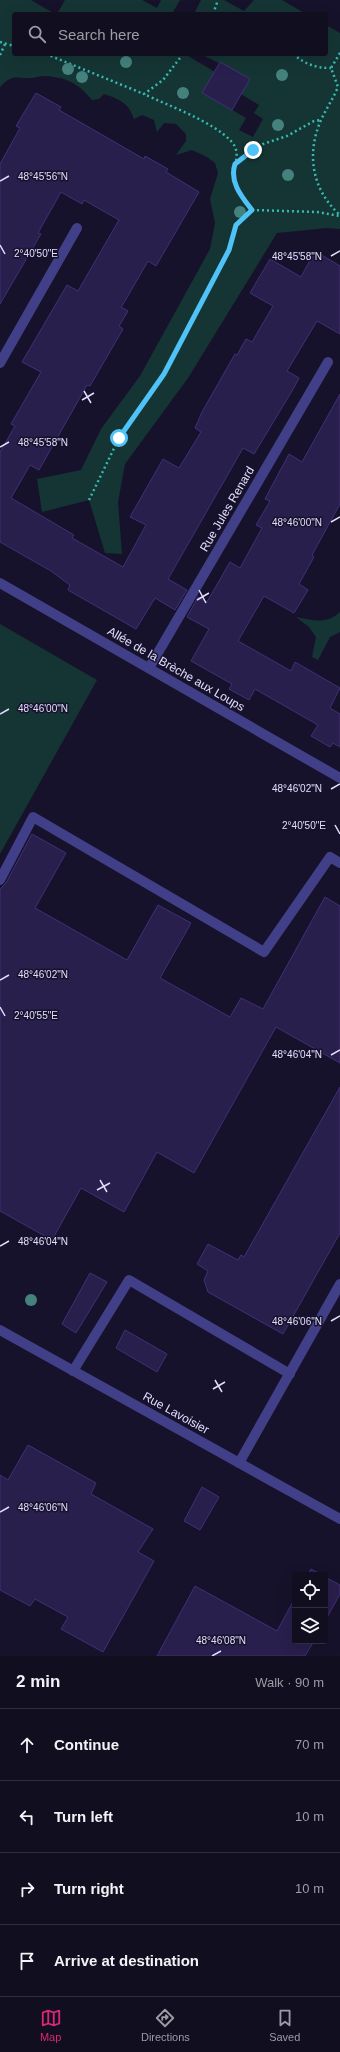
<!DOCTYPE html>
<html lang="en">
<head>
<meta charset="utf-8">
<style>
	:root { --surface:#110e20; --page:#1e1c2d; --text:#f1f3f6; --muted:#9c9ca5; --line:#302e3e; --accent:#db2777 }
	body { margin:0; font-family:Arial,sans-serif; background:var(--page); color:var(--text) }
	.controls { position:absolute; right:12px; bottom:12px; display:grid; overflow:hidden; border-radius:4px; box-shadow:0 4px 16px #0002 }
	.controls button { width:36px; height:36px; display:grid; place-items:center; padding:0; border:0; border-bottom:1px solid var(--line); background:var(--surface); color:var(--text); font:20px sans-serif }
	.stop { position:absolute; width:12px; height:12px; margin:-9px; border:3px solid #4fc3f7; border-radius:50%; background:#fff }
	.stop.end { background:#4fc3f7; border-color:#fff; box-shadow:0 1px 4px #0008 }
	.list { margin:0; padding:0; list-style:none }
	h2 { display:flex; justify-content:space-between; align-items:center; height:52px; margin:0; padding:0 16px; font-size:17px }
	h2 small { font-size:13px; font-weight:400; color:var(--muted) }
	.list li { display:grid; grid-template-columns:26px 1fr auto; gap:12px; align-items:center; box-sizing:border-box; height:72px; padding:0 16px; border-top:1px solid var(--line) }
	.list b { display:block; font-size:15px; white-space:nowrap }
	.list em { font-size:13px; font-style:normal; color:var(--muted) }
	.icon { flex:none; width:22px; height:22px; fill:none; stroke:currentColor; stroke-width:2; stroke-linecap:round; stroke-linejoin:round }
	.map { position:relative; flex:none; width:340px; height:1656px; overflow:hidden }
	.search { position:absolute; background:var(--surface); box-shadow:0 4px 16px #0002; left:12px; right:12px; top:12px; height:44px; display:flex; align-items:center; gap:10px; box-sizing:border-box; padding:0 14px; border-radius:4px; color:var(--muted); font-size:15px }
	.sheet { height:340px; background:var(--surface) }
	nav { display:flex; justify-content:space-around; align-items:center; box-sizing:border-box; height:56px; border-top:1px solid var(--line); background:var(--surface); font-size:11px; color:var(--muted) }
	nav a { display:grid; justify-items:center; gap:2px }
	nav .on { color:var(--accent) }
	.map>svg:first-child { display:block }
</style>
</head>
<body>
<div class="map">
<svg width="340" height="1656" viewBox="0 0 340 1656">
	<rect width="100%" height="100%" fill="#17122b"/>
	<!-- green -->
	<path fill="#153534" d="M0 0H31L55 14H14V54H185L215 72 203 93 246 118 239 130 253 137 263 119 254 113 259 105 241 94 250 79 201 54H326V25L340 33V229L327 228 277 233 188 378 125 464 118 502 122 554 105 553 89 500 42 512 37 479 81 470 101 429 140 376 210 249 215 223 210 199 218 173 215 163 207 157 192 150 176 155 186 141V134L176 124 164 123 157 132 154 120 142 115 134 119C129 103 119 99 104 94L99 99 92 100C78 83 66 77 44 76 39 76 35 78 31 78 15 79 14 73 0 87Z
		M65 0H142L157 8 161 0H180L172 14H57Z
		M201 0H224L244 11 254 0H282L306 14H194Z
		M340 612V632L330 637 318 660 312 657 316 637 309 627 296 617C313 620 326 625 340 612Z
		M0 624 97 680 0 854Z"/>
	<!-- building -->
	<path fill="#281f4c" stroke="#403177" d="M220 62 250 79 232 110 202 93Z
		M36 93 61 107 59 110 144 159 145 156 168 169 166 172 199 192 156 266 148 261 125 301 121 307 128 311 119 326 123 329 90 386 87 385 39 470 30 465 11 498 74 535 72 538 123 567 146 525 130 517 163 459 179 468 201 432 195 428 202 412 235 354 237 355 246 339 252 342 273 306 250 293 270 259 301 277 315 251 340 266V334L317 321 287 371 299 378 292 391 254 454 243 448 168 579 187 590 175 610 155 598 136 629 68 590 70 585 51 571 0 542V452L15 426 11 424 41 372 22 362 67 285 78 291 119 220 84 200 82 204 61 192 38 233 41 234 0 304V164L20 128 16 126Z
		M340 394V504L312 555 314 557 299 584 308 590 294 613 264 596 238 641 291 671 295 662 340 688 330 708 340 714V747L333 743 330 747 311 736 318 725 255 689 249 700 229 689 232 684 191 661 209 629 187 617 198 597 207 602 230 562 240 568 262 528 256 525 270 501 265 499 289 454 302 462Z
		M32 834 66 853 35 908 127 960 158 905 191 923 160 978 230 1017 241 998 263 1009 325 897 340 906V1063L276 1027 194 1173 157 1152 124 1212 81 1188 52 1240 0 1211V889L6 883Z
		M340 1087V1233L283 1334 208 1292 204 1280 208 1271 197 1264 208 1244 238 1260 241 1255 244 1257Z
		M90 1273 107 1282 76 1333 62 1324Z
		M125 1330 167 1354 157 1372 116 1348Z
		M28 1445 96 1483 91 1494 153 1529 138 1552 154 1561 103 1652 61 1629 68 1617 35 1599 30 1606 0 1590V1475L8 1480Z
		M202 1487 219 1497 200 1530 184 1521Z
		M311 1569 322 1575H308Z
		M325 1577 340 1585V1594L325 1621Z
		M195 1586 277 1631 295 1598V1641H314L305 1656H157Z"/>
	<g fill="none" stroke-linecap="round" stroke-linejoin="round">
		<!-- path -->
		<path stroke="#35bbb4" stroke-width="2.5" stroke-dasharray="2 3" stroke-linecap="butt" d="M213 14 218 0
			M0 42 14 46
			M340 53 331 68 338 87C333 99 326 109 321 120 306 154 312 190 340 215
			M46 54 144 94
			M183 54 163 80 144 94C169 106 212 121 231 141 237 147 238 156 235 164
			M293 54C305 64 315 68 331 68
			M0 55 5 44
			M252 210C242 197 229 181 235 164L263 144 287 136 314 121 321 120
			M89 500 119 438 164 374 229 250 236 225 252 210 317 212 340 216"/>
		<!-- service -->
		<path stroke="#423f89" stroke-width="10" d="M0 880 33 817 264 952 330 857 340 863
			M73 1371 129 1280 290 1374
			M239 1463 340 1284"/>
		<!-- minor -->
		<path stroke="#423f89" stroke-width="10" d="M0 363 77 228
			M0 583 340 778
			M149 668 328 362
			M0 1330 340 1519"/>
	</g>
	<!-- trees -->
	<g fill="#45827e">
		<circle cx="126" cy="62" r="6"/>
		<circle cx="68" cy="69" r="6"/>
		<circle cx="282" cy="75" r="6"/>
		<circle cx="82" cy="77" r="6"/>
		<circle cx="183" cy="93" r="6"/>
		<circle cx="278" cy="125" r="6"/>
		<circle cx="288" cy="175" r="6"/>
		<circle cx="240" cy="212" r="6"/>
		<circle cx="31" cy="1300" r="6"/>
	</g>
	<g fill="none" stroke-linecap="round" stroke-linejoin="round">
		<!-- route -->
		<path stroke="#4fc3f7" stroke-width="5" d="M119 438 164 374 229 250 236 225 252 210C242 197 229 182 235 164L253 150"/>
	</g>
	<!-- ticks -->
	<path fill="none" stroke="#e2ddfe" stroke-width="1.5" d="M0 181 9 176M0 245 5 254M331 256 340 251M84 391 91 403M82 400 94 393M0 447 9 442M331 522 340 517M199 590 206 603M197 600 209 593M0 714 9 709M331 789 340 784M335 825 340 834M0 980 9 975M0 1007 5 1016M331 1055 340 1050M100 1180 107 1192M97 1190 110 1183M0 1246 9 1241M331 1321 340 1316M215 1380 222 1392M213 1389 225 1382M0 1512 9 1507M212 1656 221 1651"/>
	<g text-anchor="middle" stroke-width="3" stroke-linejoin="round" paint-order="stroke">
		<!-- street labels -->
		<g font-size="12" fill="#e2ddfe" stroke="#17122b">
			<text transform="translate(227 509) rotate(-60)" y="4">Rue Jules Renard</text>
			<text transform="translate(176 669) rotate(30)" y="4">Allée de la Brèche aux Loups</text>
			<text transform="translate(176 1413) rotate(29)" y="4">Rue Lavoisier</text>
		</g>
	</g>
	<g font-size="10" text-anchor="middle" fill="#e2ddfe" stroke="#17122b" stroke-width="3" stroke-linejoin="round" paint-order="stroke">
		<text x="43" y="180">48°45'56"N</text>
		<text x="36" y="257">2°40'50"E</text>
		<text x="297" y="260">48°45'58"N</text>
		<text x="43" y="446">48°45'58"N</text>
		<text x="297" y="526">48°46'00"N</text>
		<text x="43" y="712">48°46'00"N</text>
		<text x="297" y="792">48°46'02"N</text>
		<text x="304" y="829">2°40'50"E</text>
		<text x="43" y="978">48°46'02"N</text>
		<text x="36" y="1019">2°40'55"E</text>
		<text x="297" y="1058">48°46'04"N</text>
		<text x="43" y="1245">48°46'04"N</text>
		<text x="297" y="1325">48°46'06"N</text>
		<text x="43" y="1511">48°46'06"N</text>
		<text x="221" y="1644">48°46'08"N</text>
	</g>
</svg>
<div class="controls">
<button><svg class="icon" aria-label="locate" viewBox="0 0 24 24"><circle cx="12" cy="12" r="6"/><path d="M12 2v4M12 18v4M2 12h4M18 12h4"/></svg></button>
<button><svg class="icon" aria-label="layers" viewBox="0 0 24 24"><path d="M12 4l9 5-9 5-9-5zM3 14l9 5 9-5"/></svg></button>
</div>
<div class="stop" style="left:119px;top:438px"></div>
<div class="stop end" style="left:253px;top:150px"></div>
<div class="search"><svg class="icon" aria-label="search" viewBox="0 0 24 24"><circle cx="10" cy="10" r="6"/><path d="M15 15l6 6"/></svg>Search here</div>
</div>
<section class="sheet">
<h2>2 min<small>Walk · 90 m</small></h2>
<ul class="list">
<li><svg class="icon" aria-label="ahead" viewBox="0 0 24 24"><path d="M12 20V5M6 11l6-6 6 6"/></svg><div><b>Continue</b></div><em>70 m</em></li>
<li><svg class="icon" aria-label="left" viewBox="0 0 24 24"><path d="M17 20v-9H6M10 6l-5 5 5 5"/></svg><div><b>Turn left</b></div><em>10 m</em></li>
<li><svg class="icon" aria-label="right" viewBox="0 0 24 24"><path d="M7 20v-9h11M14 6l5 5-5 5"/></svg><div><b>Turn right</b></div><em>10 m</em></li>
<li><svg class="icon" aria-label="arrive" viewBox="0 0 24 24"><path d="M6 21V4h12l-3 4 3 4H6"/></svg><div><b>Arrive at destination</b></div></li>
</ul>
</section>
<nav>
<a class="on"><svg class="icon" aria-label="map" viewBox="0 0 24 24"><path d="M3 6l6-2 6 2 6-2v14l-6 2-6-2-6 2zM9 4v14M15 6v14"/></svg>Map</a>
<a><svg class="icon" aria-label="directions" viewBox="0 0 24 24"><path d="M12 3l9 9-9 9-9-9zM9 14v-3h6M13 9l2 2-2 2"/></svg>Directions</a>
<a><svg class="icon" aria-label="saved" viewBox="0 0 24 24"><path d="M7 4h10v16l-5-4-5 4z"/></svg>Saved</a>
</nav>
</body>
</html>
